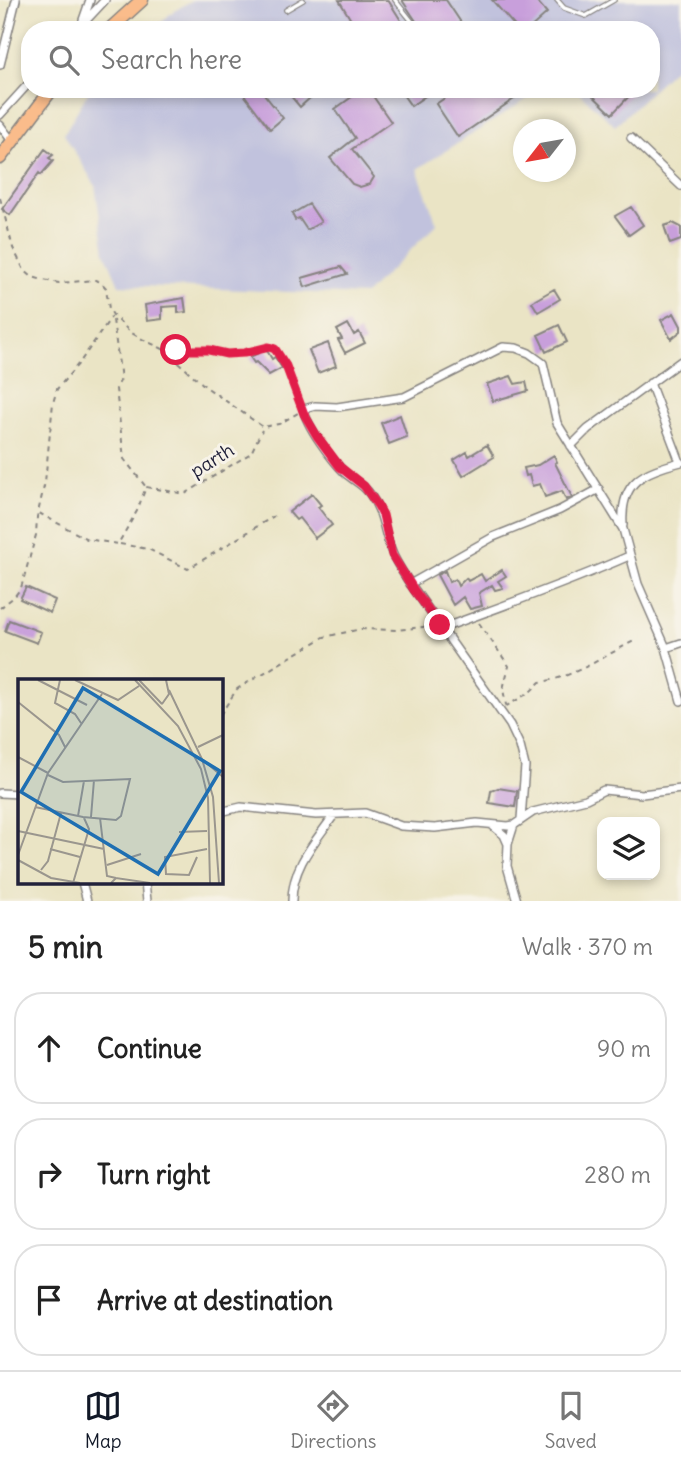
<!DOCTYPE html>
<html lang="en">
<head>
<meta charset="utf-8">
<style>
	:root { --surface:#fff; --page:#f6f6f6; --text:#222; --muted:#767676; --line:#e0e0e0; --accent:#111827 }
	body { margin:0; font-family:Delius,sans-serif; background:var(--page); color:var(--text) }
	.controls { position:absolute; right:21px; bottom:21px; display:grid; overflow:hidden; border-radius:14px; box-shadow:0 4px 10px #0003 }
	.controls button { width:63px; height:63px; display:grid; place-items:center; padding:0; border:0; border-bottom:2px solid var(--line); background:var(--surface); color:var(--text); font:35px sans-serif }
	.compass { position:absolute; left:513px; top:119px; width:63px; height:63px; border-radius:50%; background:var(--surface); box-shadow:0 4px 10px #0003; rotate:239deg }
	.stop { position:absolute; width:21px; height:21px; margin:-16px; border:5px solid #e11d48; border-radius:50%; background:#fff }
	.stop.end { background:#e11d48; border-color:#fff; box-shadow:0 2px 7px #0008 }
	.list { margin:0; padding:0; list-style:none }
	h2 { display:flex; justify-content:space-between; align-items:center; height:91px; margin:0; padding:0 28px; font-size:30px }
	h2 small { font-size:23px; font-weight:400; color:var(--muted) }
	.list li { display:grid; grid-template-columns:46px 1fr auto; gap:21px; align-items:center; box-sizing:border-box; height:112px; margin:0 14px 14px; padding:0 14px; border:2px solid var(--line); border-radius:28px }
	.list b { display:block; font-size:26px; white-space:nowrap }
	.list em { font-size:23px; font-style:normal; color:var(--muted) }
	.icon { flex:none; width:38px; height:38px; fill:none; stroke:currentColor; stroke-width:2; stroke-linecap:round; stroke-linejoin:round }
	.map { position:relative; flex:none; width:681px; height:901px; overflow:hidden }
	.search { position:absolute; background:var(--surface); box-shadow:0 4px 10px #0003; left:21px; right:21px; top:21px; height:77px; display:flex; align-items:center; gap:18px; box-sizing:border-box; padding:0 24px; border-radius:28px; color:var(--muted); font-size:26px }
	.sheet { height:469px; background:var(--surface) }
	nav { display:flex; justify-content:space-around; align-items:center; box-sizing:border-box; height:98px; border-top:2px solid var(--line); background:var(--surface); font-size:19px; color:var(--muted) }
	nav a { display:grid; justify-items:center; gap:4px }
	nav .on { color:var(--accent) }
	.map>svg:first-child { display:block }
</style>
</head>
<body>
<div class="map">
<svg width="681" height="901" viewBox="0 0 681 901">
	<rect width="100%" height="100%" fill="#f7f3e8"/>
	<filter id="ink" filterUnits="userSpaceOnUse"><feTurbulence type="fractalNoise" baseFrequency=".0143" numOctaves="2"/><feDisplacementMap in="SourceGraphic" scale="14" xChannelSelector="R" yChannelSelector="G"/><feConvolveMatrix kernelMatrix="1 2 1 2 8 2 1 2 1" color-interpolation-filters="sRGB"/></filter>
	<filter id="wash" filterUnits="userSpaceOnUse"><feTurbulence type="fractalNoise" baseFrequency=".00686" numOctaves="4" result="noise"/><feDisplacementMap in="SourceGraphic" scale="28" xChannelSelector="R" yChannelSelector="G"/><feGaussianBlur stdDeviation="1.57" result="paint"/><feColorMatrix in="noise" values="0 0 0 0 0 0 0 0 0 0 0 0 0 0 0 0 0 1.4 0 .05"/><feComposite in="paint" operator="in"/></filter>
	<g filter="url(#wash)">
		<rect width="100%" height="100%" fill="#eae4c5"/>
		<!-- industrial -->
		<path fill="#c1c2dd" d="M192 0H681V62L615 126 575 89H651V30H154L170 14Z
			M90 89H543L417 169 437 224 365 295 119 285 105 252 95 185 64 134Z"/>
		<g id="blocks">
			<!-- building -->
			<path fill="#c89fdb" d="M339 0H388L407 30H357Z
				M402 0H446L466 30H422Z
				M492 0H536L547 13 528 30H518Z
				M247 89H260L283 118 270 129 243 93Z
				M285 89H320L300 107Z
				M363 89H368L391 122 352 149 374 177 370 184 360 187 352 184 330 158 355 138 335 109Z
				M399 89H435L411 106Z
				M458 89H507L514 99 458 137 436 104Z
				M586 89H636L612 114Z
				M45 149 53 155 49 158 53 161 41 175 39 173 10 215 2 209Z
				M309 204 321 222 307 230 299 218 295 220 292 214Z
				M631 207 643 225 629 235 615 216Z
				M673 223 681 227V240L670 244 664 226Z
				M341 267 347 274 305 287 302 278Z
				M554 289 560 299 538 312 532 302Z
				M184 298 186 312 178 313V306L162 307V319L147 321 145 305Z
				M674 313 681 326V331L671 339 661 320Z
				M348 324 354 335 359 332 365 343 345 353 338 340 342 339 337 330Z
				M559 325 567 342 546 352 538 335Z
				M328 343 336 366 318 373 309 350Z
				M266 349 272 359 275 357 282 368 269 375 256 362 254 363 250 357Z
				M511 376 515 384 526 382 528 391 493 401 487 384Z
				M400 415 407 437 389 444 381 423Z
				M487 445 494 457 463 476 454 460 467 452 469 456Z
				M554 455 557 462 555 463 572 497 566 500 562 491 545 497 540 484 532 486 529 475 526 476 524 468 538 465Z
				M312 494 321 505 318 507 332 525 315 538 299 518 296 520 289 512Z
				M502 570 506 576 498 581 503 588 495 590 492 585 479 593 482 606 470 609 463 597 453 605 437 575 445 571 449 582 455 579 458 586 466 578 468 581 481 574 485 581Z
				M26 587 55 600 50 613 20 599Z
				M9 620 41 632 37 643 5 631Z
				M498 788 517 791 515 807 489 803 491 791Z"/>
		</g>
	</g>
	<g filter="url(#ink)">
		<use href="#blocks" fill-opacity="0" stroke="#868380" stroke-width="2"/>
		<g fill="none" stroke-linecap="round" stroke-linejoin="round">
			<defs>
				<path id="lane" d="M395 0 414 24
					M557 0 564 8 586 16 614 0
					M286 10 303 0"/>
				<path id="street" d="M83 20 90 0
					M77 30 105 0
					M0 65 16 0
					M0 115 30 82
					M0 125 12 141
					M631 138 681 186
					M650 383 680 462
					M571 446 588 429 681 361
					M623 525C620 481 643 472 681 462
					M410 584 493 537 560 510 599 489
					M443 628C505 605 568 583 629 556
					M666 648 681 643
					M0 793 19 794
					M220 812 241 807 316 815 365 813 401 826 435 828 477 823 508 826 514 825 533 812 586 799 604 790 642 794 681 789
					M521 819 525 766 520 746 510 725 407 579C401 570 395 561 391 550 383 529 384 514 370 494 363 484 354 481 345 473 333 461 305 425 304 409L315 406 337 407 404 397 503 347 516 348 529 353 543 363 557 423 623 529 638 584 666 648 681 701
					M514 825 508 844 507 866 517 901
					M493 826 504 835 508 844
					M82 882 87 901
					M145 882 147 901
					M292 901C292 866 315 842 334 815"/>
				<path id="highway" d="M109 30 142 0
					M0 158 52 89"/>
			</defs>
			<!-- lane casing -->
			<use href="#lane" stroke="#868380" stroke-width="6"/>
			<!-- street casing -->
			<use href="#street" stroke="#868380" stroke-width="10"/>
			<!-- highway casing -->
			<use href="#highway" stroke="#868380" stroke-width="15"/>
			<!-- path -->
			<path stroke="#868380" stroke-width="2" stroke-dasharray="5 5" stroke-linecap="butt" d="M0 198 13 248 24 270 32 277 43 280 59 283 95 280 101 282 106 288 109 309 113 315 130 332 144 340 163 349 209 350 227 354 272 348 286 366 301 404
				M113 320 121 379 116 389 124 459 146 487
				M163 349 206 387 263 427 279 424 298 413
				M39 513 87 539 118 544 137 511 146 487 185 494 251 453 262 430
				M120 544 148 549 188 569 274 516
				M0 608 14 597 21 588 36 535 37 517 45 482 53 403 57 389 80 362 112 316
				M479 623 509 666 503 689 506 705
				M505 707 530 692 540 682C573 678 604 656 634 641
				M220 715 237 689 324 637 361 629 397 630 431 626"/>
			<!-- lane -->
			<use href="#lane" stroke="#fff" stroke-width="3.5"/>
			<!-- street -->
			<use href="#street" stroke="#fff" stroke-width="7"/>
			<!-- highway -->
			<use href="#highway" stroke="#fabc8b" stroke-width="12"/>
		</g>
	</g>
	<g fill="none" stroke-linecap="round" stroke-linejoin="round" filter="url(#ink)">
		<!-- route -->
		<path stroke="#e11d48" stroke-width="9" d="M176 350H209L227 354 244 353 269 347 275 349 286 366 304 414 317 436 340 467 364 486 378 506 383 515 392 555 414 590 440 625"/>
	</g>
	<g text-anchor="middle" stroke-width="6" stroke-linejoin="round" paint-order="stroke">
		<!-- street labels -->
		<g font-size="19" fill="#22223b" stroke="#f7f3e8">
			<text transform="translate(212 460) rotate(-32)" y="7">parth</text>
		</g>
	</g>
	<!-- overview -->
	<g transform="translate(18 679)">
		<rect width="205" height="205" fill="#eae4c5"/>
		<path fill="none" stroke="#9a968e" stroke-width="2" d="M20 1 69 26M42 1 37 24 57 35 63 44M57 1 100 21 121 7M117 1 160 47 183 90 190 119 192 204M121 1 144 25M151 11 184 80 195 118 201 204M0 23 41 56 47 68M144 25 151 15 148 1M180 68 205 56M0 78 30 94M185 81 205 98M17 128 65 138 98 141 103 137 112 100 45 103 30 96M60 137 66 102M73 138 76 101M82 139 89 197 98 199M0 152 86 170M161 153 189 152M32 170 62 178M0 176 30 94 84 15M179 178 171 196 148 195 147 178 189 170M0 181 33 199 62 204M89 186 123 175M23 191 30 182 43 134M55 204 71 150 66 139M93 204 98 199 132 204"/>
		<path fill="#1f6fb2" fill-opacity="0.15" stroke="#1f6fb2" stroke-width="3.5" d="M65 9 202 92 140 195 3 113Z"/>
		<rect width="205" height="205" fill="none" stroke="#22223b" stroke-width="3.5"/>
	</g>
</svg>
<div class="controls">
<button><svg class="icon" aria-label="layers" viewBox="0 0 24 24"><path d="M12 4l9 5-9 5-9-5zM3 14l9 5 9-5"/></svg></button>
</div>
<svg class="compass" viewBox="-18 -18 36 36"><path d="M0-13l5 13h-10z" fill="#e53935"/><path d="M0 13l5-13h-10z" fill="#767676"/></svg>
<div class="stop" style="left:176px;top:350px"></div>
<div class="stop end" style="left:440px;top:625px"></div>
<div class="search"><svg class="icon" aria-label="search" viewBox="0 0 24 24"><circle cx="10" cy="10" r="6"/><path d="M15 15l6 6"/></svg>Search here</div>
</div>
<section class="sheet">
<h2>5 min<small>Walk · 370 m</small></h2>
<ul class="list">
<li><svg class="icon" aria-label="ahead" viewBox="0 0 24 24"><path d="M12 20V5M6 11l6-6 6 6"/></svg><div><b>Continue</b></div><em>90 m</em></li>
<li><svg class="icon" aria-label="right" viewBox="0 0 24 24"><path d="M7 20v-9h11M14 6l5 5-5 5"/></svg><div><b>Turn right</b></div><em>280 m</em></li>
<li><svg class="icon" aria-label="arrive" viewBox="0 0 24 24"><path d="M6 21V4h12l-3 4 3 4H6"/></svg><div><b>Arrive at destination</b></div></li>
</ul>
</section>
<nav>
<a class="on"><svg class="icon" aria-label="map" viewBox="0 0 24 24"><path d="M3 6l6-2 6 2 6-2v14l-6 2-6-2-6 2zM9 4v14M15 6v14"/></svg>Map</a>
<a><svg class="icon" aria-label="directions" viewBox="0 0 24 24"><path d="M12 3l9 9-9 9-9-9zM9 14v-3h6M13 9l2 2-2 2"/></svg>Directions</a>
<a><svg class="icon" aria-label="saved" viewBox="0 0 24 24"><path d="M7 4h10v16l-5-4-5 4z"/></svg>Saved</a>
</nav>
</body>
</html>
